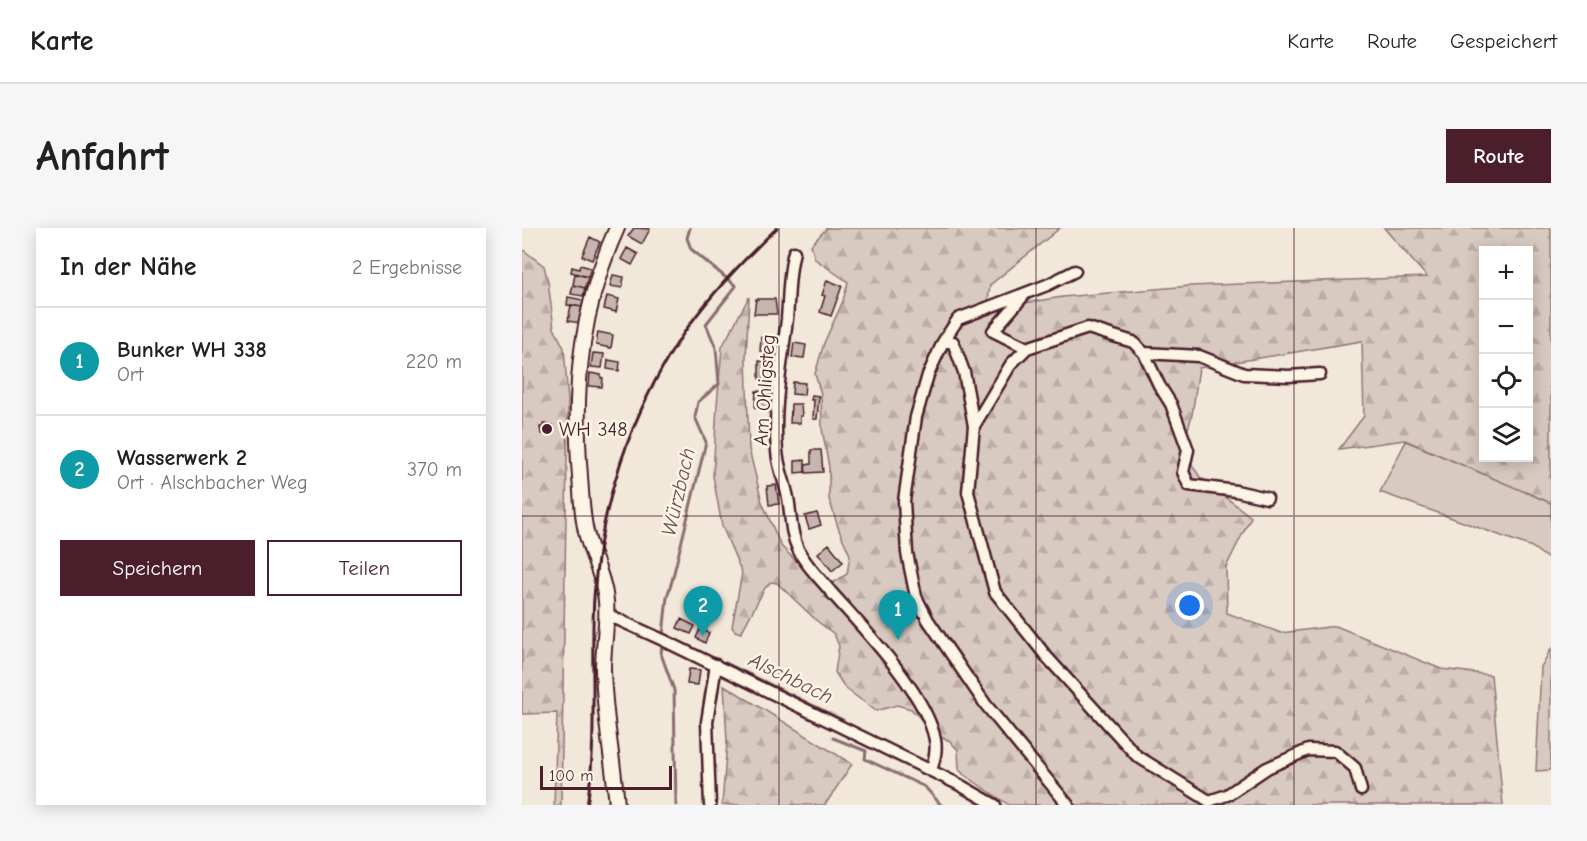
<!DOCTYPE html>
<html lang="de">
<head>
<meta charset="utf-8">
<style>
	:root { --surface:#fff; --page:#f6f6f6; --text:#202124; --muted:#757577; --line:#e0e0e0; --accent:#4a1f2b }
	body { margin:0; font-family:"Comic Neue",sans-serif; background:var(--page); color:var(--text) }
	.controls { position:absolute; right:18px; top:18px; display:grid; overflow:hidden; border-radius:0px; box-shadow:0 3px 15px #0003 }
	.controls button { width:54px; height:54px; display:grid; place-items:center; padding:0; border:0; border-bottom:2px solid var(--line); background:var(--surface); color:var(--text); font:30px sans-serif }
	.scale { position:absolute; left:18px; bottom:15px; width:132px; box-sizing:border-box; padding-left:6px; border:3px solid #4a1f2b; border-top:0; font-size:16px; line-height:21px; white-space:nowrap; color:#4a1f2b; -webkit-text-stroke:4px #fcf5e5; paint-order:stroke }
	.you { position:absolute; left:668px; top:378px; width:21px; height:21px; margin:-15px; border:4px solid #fff; border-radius:50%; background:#1a73e8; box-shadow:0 0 0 9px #1a73e833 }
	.badge { display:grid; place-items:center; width:39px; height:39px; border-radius:50%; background:var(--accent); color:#fff; font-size:20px; font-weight:700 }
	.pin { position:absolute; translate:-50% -50px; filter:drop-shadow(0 2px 3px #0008) }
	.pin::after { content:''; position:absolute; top:32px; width:21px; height:18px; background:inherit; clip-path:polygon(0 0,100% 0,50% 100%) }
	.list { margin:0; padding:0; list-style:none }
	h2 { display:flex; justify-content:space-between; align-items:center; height:78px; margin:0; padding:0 24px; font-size:26px }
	h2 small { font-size:20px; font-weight:400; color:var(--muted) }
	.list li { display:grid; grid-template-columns:39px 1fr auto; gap:18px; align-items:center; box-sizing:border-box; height:108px; padding:0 24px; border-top:2px solid var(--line) }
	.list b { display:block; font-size:22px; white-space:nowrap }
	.list p { margin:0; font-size:20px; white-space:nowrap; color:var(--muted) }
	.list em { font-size:20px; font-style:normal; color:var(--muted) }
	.actions { display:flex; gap:12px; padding:18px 24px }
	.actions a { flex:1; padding:14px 0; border:2px solid var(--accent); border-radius:0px; text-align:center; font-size:21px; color:var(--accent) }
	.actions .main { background:var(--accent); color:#fff }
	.icon { flex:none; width:33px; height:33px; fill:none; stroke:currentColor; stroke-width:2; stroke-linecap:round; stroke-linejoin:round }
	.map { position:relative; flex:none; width:1029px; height:577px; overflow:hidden; border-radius:0px }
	header { display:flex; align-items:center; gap:36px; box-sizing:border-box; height:84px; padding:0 30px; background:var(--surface); border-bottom:2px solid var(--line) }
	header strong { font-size:28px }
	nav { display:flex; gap:33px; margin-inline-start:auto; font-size:21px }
	.intro { display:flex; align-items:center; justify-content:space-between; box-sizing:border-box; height:144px; padding:0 36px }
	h1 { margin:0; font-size:42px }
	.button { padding:15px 27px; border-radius:0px; background:var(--accent); color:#fff; font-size:21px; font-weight:700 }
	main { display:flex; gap:36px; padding:0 36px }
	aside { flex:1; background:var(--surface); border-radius:0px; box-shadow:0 3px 15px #0003 }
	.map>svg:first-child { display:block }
</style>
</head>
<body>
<header>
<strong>Karte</strong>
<nav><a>Karte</a><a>Route</a><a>Gespeichert</a></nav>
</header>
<div class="intro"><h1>Anfahrt</h1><a class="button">Route</a></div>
<main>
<aside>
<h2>In der Nähe<small>2 Ergebnisse</small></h2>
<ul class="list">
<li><span class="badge" style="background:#0f9aa8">1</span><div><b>Bunker WH 338</b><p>Ort</p></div><em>220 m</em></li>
<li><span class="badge" style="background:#0f9aa8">2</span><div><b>Wasserwerk 2</b><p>Ort · Alschbacher Weg</p></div><em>370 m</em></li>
</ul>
<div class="actions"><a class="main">Speichern</a><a>Teilen</a></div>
</aside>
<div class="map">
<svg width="1029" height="577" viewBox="0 0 1029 577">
	<defs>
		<pattern id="forest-firs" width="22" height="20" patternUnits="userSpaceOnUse" patternTransform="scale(1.5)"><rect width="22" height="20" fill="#d8cac0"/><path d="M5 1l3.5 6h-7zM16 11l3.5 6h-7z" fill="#bbada5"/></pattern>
	</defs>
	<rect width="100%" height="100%" fill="#f1e8da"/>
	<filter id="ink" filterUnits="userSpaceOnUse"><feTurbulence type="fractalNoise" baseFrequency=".0167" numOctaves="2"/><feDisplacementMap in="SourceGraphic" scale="12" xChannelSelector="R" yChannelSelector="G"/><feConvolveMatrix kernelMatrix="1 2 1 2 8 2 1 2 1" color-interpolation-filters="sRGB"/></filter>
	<g filter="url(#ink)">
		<!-- grass -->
		<path fill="#d8cac0" stroke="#917476" stroke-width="1.5" d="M884 213 1029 275V325L1025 330 1010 319 858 264Z
			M1029 421V542L1014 543 1019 439Z"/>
		<!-- forest -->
		<path fill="url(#forest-firs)" stroke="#917476" stroke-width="1.5" fill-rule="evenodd" d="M305 0H538L468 57 465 81 540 69 668 58 905 49 862 0H1029V275L883 212 817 221 842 188 840 113 677 140 670 187 660 222 678 249 729 289 704 339 705 385 759 405 814 398 919 441 969 447 981 577H487L441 546 437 541 436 522 428 513 416 508 389 481 375 477 354 483 323 460 313 444 317 418 312 406 295 393 255 355 249 354 243 360 219 405 213 403 210 399 220 345 200 298 191 248 195 177 200 119 227 69 224 130 227 221 240 274 259 318 289 348 311 355 325 346 328 327 317 302 307 271V239L300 201 299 166 293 146 302 115 321 73 326 54 293 31 289 17ZM962 22H1006V230H962Z
			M0 21 22 38 26 54 32 100 42 120 46 173 39 577H32L35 485 0 486Z
			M202 457 330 536 303 577H200L205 514Z"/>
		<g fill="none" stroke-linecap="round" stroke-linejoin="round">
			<!-- stream -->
			<path stroke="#8b6d6f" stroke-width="3" d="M204 435 321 492
				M311 510 344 523 343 531 403 559 419 577
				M154 577 152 462 139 426 145 369 150 353 184 214 173 189 176 174 197 156 194 120 184 96 214 58 169 21 165 10 168 0"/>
		</g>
		<!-- building -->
		<path fill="#c7b6af" stroke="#4a1f2b" stroke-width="1.5" d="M112 0 128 1 120 16 106 8Z
			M68 9 78 14 70 32 60 28Z
			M105 20 116 26 110 37 99 31Z
			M58 37 69 40 66 49 49 44 50 39 57 41Z
			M53 46 66 49 63 60 51 57Z
			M91 47 102 49 100 60 88 58Z
			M305 52 320 58 309 88 298 84 303 68 300 67Z
			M51 57 63 60 61 68 49 66Z
			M85 68 97 71 94 84 82 81Z
			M46 69 61 72 60 79 45 77Z
			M234 71H253L255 86H232Z
			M49 77 60 79 57 95 46 93Z
			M76 104 91 107 89 120 74 117Z
			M239 109 252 110 251 124 238 123Z
			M272 115 284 117 282 130 270 129Z
			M71 125 82 126 80 140 69 139Z
			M86 132 98 134 97 143 85 141Z
			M237 133 250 135 248 152 237 151Z
			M68 145 79 147V150H81L80 159 67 158Z
			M271 154 283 155 282 167 270 166Z
			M234 163 248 164 247 181 233 180Z
			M290 167 297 168 295 191H291L292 172H289Z
			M269 176H279L280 188H278V195H268Z
			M21 196 30 197 31 200 26 206H19L18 199H21Z
			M289 222H299L301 244 284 245 283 237 289 236Z
			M283 232V244L273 245V233Z
			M254 257 257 276 247 277 245 258Z
			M295 285 299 297 287 301 283 288Z
			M307 316 321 334 310 343 296 325Z
			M159 391 173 398 169 406 155 400Z
			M178 401 187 405 183 415 174 410Z
			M167 441 178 442 176 457 165 456Z"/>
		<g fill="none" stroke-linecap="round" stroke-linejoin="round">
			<defs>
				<path id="minor" d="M272 24C266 46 267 69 265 91 260 135 251 179 255 223 256 241 265 258 267 276 269 291 269 306 276 321 283 337 298 350 309 364 340 399 405 466 413 512 415 523 412 532 409 543
					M503 66 471 103 505 120
					M421 114 436 91 525 57 553 43
					M622 125 677 128 722 146 766 148 798 146
					M452 198 446 264 473 364 524 428 615 528 687 573 705 567 745 540 786 522 813 523 833 540 839 562
					M84 386 141 412 436 556 473 577
					M188 577 185 494 194 437
					M546 577 464 477 406 392 394 369 385 325 382 273 394 189 406 147 421 114H431L442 144 452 198 489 136 505 120 566 100 611 114 622 125 637 157 649 176 666 222 661 244 667 257 714 263 745 270"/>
				<path id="major" d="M95 0C60 77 52 152 57 235 59 257 59 278 63 299 67 324 82 347 84 373 86 395 81 419 81 441 82 487 91 532 95 577"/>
			</defs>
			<!-- minor casing -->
			<use href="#minor" stroke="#4a1f2b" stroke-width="15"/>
			<!-- major casing -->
			<use href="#major" stroke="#4a1f2b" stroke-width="18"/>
			<!-- minor -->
			<use href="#minor" stroke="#fcf5e5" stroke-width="10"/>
			<!-- major -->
			<use href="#major" stroke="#fcf5e5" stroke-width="14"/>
			<!-- rail -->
			<path stroke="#4a1f2b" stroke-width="3" d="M65 577C76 508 68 438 72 369 78 278 109 185 159 109 186 69 220 33 255 0"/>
		</g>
	</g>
	<!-- grid -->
	<path fill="none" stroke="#4a1f2b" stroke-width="1.5" stroke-opacity="0.55" d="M257 0V577M514 0V577M772 0V577M0 288H1029"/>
	<!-- markers -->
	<circle fill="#4a1f2b" stroke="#fcf5e5" stroke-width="2" cx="25" cy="201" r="6"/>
	<g text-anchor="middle" stroke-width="5" stroke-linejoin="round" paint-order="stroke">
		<!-- street labels -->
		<g font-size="20" fill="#4a1f2b" stroke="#fcf5e5">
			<text transform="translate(242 162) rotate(-86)" y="7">Am Ohligsteg</text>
		</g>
		<!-- poi labels -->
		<g font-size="20" fill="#4a1f2b" stroke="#fcf5e5" text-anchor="start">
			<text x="37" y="208">WH 348</text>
		</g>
		<!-- water labels -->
		<g font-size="21" font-style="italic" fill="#704c53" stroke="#fcf5e5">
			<text transform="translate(156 264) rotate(-77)" y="7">Würzbach</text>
			<text transform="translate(269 450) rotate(26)" y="7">Alschbach</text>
		</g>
	</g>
</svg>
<div class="controls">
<button>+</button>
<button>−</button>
<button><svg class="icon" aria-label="locate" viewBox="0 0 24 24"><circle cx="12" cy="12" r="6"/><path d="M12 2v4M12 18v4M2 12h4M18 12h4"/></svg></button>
<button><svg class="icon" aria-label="layers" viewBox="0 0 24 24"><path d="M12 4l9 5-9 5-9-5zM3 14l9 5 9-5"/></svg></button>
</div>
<div class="scale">100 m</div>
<div class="you"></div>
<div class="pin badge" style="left:376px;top:412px;background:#0f9aa8">1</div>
<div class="pin badge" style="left:181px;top:408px;background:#0f9aa8">2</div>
</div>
</main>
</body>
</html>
